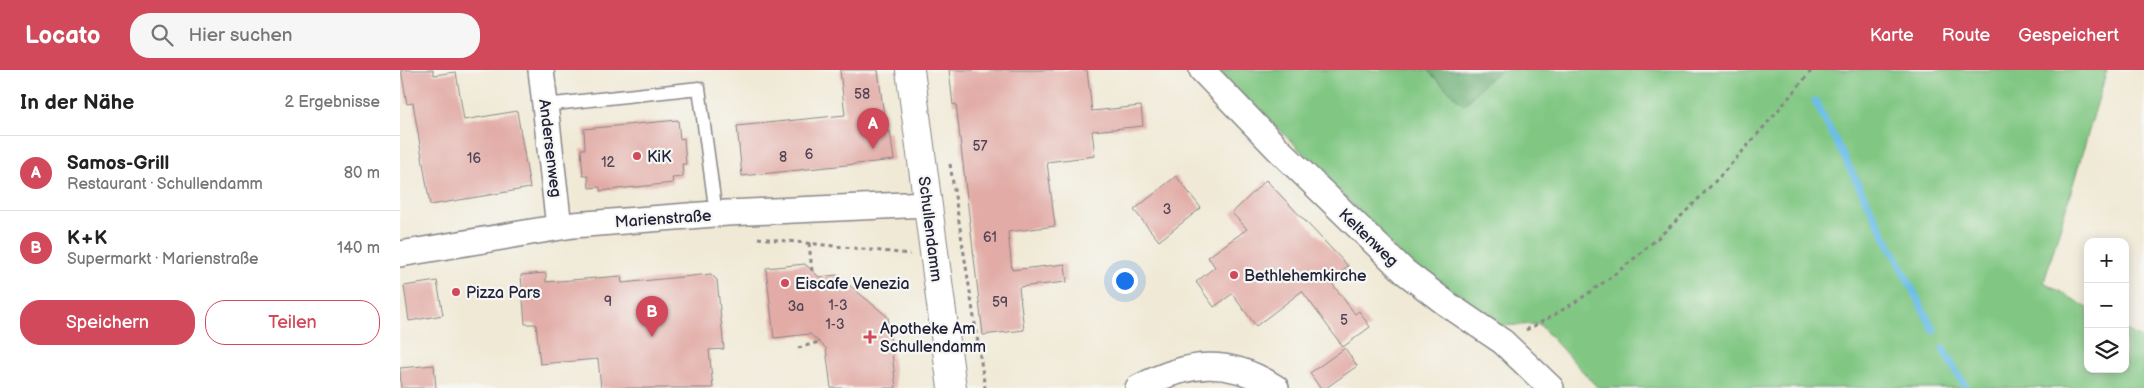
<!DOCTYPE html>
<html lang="de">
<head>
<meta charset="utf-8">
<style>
	:root { --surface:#fff; --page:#f6f6f6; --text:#222; --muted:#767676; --line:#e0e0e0; --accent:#d1495b }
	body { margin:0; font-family:"Balsamiq Sans",sans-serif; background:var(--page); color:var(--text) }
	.controls { position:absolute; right:15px; bottom:15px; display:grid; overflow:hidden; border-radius:10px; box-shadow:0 2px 12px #0003 }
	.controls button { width:45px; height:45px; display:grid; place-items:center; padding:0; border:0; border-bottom:1px solid var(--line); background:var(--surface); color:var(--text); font:25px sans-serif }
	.you { position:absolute; left:724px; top:210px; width:18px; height:18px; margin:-12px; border:4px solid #fff; border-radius:50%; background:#1a73e8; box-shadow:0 0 0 8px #1a73e833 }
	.badge { display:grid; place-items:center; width:32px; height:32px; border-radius:50%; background:var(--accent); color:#fff; font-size:16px; font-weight:700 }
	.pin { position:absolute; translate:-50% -41px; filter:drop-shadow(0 1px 2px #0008) }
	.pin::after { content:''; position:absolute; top:26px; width:18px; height:15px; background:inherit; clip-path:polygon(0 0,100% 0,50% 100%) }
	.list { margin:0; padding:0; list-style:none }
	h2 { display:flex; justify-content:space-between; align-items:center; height:65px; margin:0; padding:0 20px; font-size:21px }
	h2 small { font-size:16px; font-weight:400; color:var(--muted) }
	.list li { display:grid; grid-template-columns:32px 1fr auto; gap:15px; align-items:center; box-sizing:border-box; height:75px; padding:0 20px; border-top:1px solid var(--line) }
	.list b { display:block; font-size:19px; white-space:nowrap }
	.list p { margin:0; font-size:16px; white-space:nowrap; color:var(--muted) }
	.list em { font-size:16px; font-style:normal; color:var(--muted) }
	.actions { display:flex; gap:10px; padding:15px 20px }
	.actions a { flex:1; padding:11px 0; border:1px solid var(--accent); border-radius:20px; text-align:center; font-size:18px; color:var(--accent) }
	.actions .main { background:var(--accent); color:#fff }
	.icon { flex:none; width:28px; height:28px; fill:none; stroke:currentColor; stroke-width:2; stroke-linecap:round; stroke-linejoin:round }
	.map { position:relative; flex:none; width:1744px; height:318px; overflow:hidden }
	header { display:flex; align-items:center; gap:30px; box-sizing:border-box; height:70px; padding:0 25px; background:var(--accent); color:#fff }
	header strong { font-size:24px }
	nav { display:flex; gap:28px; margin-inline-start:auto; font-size:18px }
	.search { width:350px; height:45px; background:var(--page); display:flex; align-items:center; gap:12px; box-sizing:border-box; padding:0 18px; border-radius:20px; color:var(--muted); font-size:19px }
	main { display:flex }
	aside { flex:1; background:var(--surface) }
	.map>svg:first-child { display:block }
</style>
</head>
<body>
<header>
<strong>Locato</strong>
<div class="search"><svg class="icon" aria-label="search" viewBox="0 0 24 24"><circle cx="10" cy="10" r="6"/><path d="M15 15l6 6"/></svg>Hier suchen</div>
<nav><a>Karte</a><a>Route</a><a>Gespeichert</a></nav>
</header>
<main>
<aside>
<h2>In der Nähe<small>2 Ergebnisse</small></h2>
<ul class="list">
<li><span class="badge">A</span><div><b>Samos-Grill</b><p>Restaurant · Schullendamm</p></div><em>80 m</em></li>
<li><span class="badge">B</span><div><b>K+K</b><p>Supermarkt · Marienstraße</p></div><em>140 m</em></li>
</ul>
<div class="actions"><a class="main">Speichern</a><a>Teilen</a></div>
</aside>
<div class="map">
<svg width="1744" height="318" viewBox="0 0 1744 318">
	<rect width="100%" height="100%" fill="#f6f6f2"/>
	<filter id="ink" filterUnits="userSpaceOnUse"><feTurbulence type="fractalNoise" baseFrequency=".02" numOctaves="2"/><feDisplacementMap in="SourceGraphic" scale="10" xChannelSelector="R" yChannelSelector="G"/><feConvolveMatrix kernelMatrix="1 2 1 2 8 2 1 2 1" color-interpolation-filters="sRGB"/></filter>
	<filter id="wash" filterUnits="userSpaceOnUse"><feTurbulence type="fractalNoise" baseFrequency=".0096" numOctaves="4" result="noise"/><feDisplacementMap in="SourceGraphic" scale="20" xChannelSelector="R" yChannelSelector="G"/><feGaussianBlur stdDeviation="1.12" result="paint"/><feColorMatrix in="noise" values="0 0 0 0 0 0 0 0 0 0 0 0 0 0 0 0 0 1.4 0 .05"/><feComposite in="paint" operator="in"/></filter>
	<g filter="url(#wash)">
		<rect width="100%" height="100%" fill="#f0e9d5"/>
		<!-- green -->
		<path fill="#81c783" stroke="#52745f" d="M816 0H1027L1064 35 1086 11 1101 0H1707L1644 212 1688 238V299H1725V259L1744 270V318H1198L1139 254 1099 256 1008 193 892 72Z"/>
		<!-- forest -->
		<path fill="#68ac71" stroke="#456756" d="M1027 0H1101L1086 11 1064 35Z"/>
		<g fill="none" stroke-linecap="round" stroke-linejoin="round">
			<!-- stream -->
			<path stroke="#6cbee8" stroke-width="7" d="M1415 31 1534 261
				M1543 279 1566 318"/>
		</g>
		<g id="blocks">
			<!-- building -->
			<path fill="#e2aba6" d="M1 0H33L34 5 56 2 64 50 117 41 130 118 30 135 13 33 7 34Z
				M440 0H478L486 62 490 61 494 90 342 106 337 56 445 45Z
				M549 0H687L692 41 741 36 743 56 692 61 695 86 647 92 655 156 608 162 612 200 665 194 667 212 619 217 624 260 583 265 556 34 553 35Z
				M278 50 280 69 284 68 286 94H282L283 107 272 108 273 113 227 118 200 121V117L189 118 188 106H183L181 79H185L184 59Z
				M776 106 801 138 759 171 734 140Z
				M866 110 948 196 931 212 955 244 959 241 970 257 943 277 902 221 856 256 832 224 814 237 796 212 815 197 808 187 847 159 832 143Z
				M405 194 419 207 437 205 488 247 496 318H431L426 278 410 264 374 268 366 198Z
				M146 203V212L221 206 222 213 311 204 317 210 324 279 309 280 313 318H201L198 289 140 294 136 254H125L121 205Z
				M37 211 43 245 9 251 4 216Z
				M945 278 957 296 926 318H920L910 303Z
				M34 295 36 318H1L0 298Z"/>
		</g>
	</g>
	<g filter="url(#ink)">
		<use href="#blocks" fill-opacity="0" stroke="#898688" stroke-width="1"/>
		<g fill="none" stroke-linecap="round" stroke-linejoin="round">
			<defs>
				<path id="lane" d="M145 35 299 18 316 144"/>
				<path id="street" d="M141 0 159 157
					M802 0 879 80 1005 202 1047 234 1103 272 1151 318
					M0 184 173 155 327 143 527 134
					M738 318C787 292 828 286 876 318"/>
				<path id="secondary" d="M510 0 552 318"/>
			</defs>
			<!-- lane casing -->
			<use href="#lane" stroke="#898688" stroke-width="15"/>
			<!-- street casing -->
			<use href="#street" stroke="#898688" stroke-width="28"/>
			<!-- secondary casing -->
			<use href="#secondary" stroke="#898688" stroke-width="30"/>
			<!-- path -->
			<path stroke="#898688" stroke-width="3" stroke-dasharray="4 4" stroke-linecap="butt" d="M550 94 585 318
				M358 168 510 184
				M409 173 412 201
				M1126 260C1243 202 1329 99 1412 0
				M398 278 419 272"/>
			<!-- lane -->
			<use href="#lane" stroke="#fff" stroke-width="12"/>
			<!-- street -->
			<use href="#street" stroke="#fff" stroke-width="25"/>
			<!-- secondary -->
			<use href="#secondary" stroke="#fff" stroke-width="28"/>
		</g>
	</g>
	<!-- markers -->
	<g fill="#d1495b" stroke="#f6f6f2" stroke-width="2">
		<circle cx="237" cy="86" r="5"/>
		<circle cx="834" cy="205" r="5"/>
		<circle cx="385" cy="213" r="5"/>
		<circle cx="56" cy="222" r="5"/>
		<path d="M467.5 259.5h5v5h5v5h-5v5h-5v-5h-5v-5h5z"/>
	</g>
	<g text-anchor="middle" stroke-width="4.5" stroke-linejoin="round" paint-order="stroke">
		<!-- number labels -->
		<g font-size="14" fill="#524456">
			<text x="462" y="29">58</text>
			<text x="580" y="81">57</text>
			<text x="409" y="89">6</text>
			<text x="383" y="92">8</text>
			<text x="74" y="93">16</text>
			<text x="208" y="97">12</text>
			<text x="767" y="144">3</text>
			<text x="590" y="172">61</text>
			<text x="208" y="236">9</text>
			<text x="600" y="237">59</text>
			<text x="438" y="240">1-3</text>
			<text x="396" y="241">3a</text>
			<text x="944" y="255">5</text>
			<text x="435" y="259">1-3</text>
		</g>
		<!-- street labels -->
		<g font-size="16" fill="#22223b" stroke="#f6f6f2">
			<text transform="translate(151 78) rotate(83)" y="6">Andersenweg</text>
			<text transform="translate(263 148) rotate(-4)" y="6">Marienstraße</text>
			<text transform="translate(531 159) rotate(83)" y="6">Schullendamm</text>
			<text transform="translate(969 167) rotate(44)" y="6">Keltenweg</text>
		</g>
		<!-- poi labels -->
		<g font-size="16" fill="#22223b" stroke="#f6f6f2" text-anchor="start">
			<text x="247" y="92">KiK</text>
			<text x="844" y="211">Bethlehemkirche</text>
			<text x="395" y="219">Eiscafe Venezia</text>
			<text x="66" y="228">Pizza Pars</text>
			<text x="480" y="264">Apotheke Am<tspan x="480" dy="18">Schullendamm</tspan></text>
		</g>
	</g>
</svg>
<div class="controls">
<button>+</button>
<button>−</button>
<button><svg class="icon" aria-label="layers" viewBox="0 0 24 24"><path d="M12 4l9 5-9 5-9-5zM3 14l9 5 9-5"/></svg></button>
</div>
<div class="you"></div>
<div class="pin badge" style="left:473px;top:79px">A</div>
<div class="pin badge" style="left:252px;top:267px">B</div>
</div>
</main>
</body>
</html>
